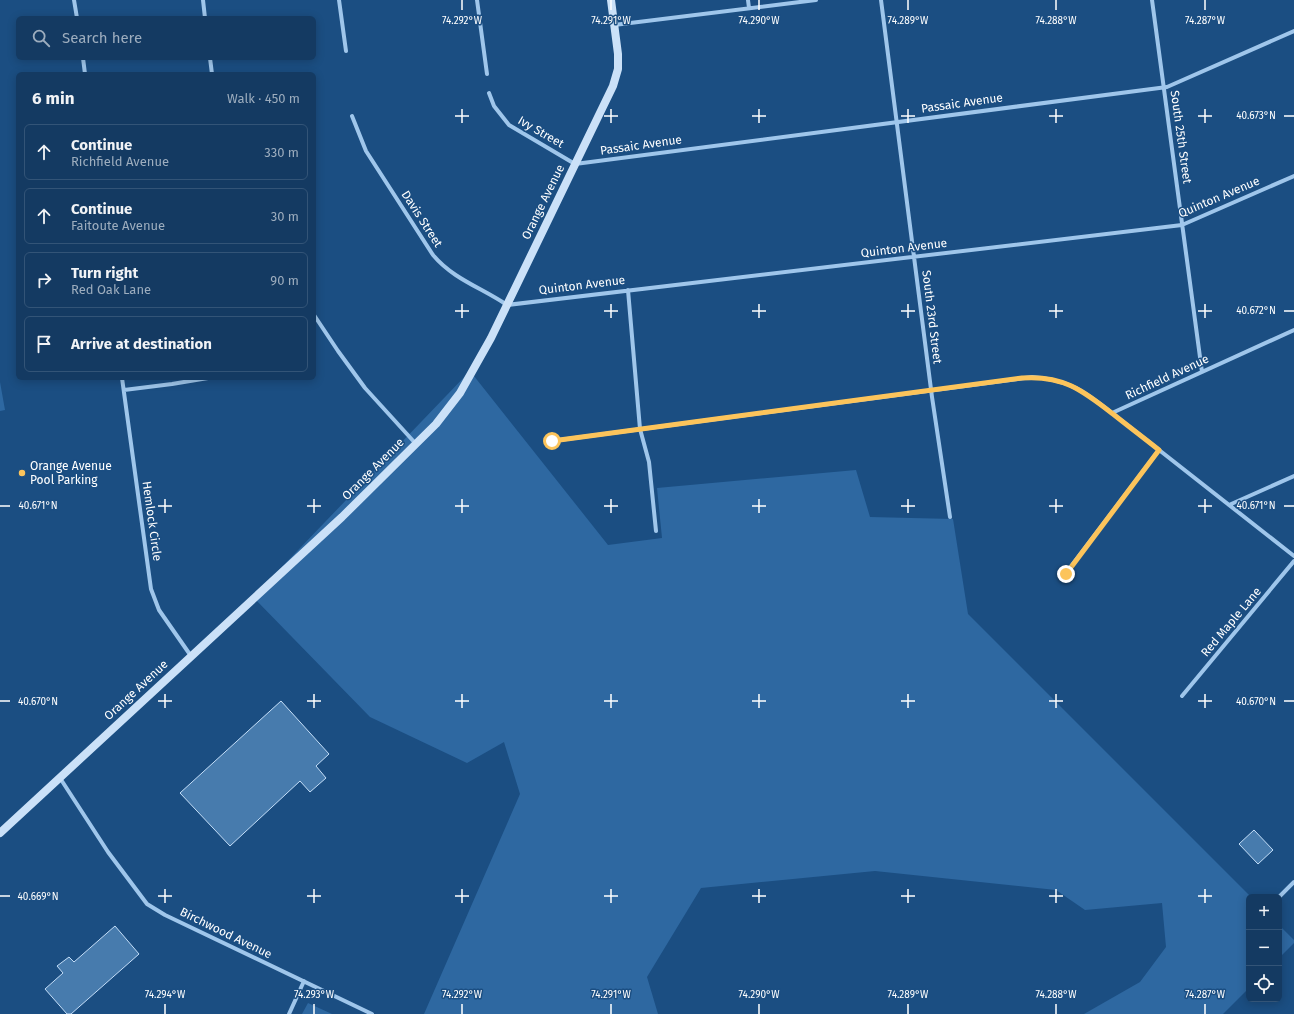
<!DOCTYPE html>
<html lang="en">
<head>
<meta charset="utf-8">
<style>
	:root { --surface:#143a62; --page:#1d4168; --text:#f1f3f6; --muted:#9dadbe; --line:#335477 }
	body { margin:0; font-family:"Fira Sans",sans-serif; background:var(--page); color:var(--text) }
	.controls { position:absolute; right:12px; bottom:12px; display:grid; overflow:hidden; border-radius:6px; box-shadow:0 2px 10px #0003 }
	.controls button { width:36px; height:36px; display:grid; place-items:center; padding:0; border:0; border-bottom:1px solid var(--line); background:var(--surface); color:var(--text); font:20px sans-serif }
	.stop { position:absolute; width:12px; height:12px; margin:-9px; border:3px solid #fcc45b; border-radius:50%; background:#fff }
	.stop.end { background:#fcc45b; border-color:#fff; box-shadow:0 1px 4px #0008 }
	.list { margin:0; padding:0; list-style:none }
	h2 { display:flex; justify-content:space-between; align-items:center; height:52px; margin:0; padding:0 16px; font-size:17px }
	h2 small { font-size:13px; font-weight:400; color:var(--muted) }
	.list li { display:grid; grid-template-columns:26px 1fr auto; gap:12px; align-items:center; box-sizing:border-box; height:56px; margin:0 8px 8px; padding:0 8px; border:1px solid var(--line); border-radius:6px }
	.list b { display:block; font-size:15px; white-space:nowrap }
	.list p { margin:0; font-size:13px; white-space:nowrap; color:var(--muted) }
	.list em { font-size:13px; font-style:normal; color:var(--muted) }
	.icon { flex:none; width:22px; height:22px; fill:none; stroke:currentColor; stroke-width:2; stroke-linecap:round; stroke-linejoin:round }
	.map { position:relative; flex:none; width:1294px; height:1014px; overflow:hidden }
	.search { position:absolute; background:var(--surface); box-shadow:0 2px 10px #0003; left:16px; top:16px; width:300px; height:44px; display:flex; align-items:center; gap:10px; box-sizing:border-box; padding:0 14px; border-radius:6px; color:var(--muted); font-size:15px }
	.panel { position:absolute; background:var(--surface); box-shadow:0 2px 10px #0003; left:16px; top:72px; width:300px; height:308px; border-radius:6px }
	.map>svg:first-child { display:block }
</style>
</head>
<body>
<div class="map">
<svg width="1294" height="1014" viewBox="0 0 1294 1014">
	<rect width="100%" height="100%" fill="#1b4e82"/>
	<!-- green -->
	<path fill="#2e68a1" d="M470 371 608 545 662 538 657 488 856 470 870 517 953 519 968 614 1251 897H1249V988L1223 1014H1084L1140 982 1166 947 1162 903 1085 910 1056 890 875 871 701 888 647 977 658 1014H424L520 794 504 742 467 763 370 717 253 597Z
		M0 382 5 410 0 411Z
		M1279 925 1294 940V943L1279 958Z
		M308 1003 332 1014H302Z"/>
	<!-- building -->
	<path fill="#477bad" stroke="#c4def8" d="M281 701 329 754 316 766 326 778 310 792 300 781 230 846 180 793Z
		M1254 830 1273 850 1258 864 1239 844Z
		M115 926 139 954 71 1014H67L45 989 63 973 57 966 69 957 74 962Z"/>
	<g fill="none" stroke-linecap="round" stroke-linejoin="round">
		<!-- street -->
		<path stroke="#9fc6eb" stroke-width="4" d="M74 0 77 18
			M203 0 205 18
			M339 0 346 51
			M477 0 487 74
			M748 0 749 8
			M881 0 932 397 950 517
			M1152 0 1202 372
			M614 25 816 0
			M83 58 85 74
			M210 58 212 74
			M489 93 494 106 509 125 575 164 1167 87 1294 31
			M352 116 366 151 433 255C453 279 482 288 507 305L1182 225 1294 176
			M628 290 640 429 649 462 656 531
			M314 315 338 351 365 388 416 444
			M122 378 151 589 159 610 191 656
			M124 390 172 384 208 378
			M1112 413 1294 556
			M552 441 1032 377C1068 379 1085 392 1112 413L1294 330
			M1229 505 1294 476
			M1066 573 1159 450
			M1182 696 1294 561
			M60 778 108 852 147 904 165 915 372 1014
			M1279 897 1294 882
			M289 1014 304 981"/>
		<!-- secondary -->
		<path stroke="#cbe1f8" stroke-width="8" d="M0 833 342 517 436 424 460 393 491 338 613 86 618 69V54L611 0"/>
	</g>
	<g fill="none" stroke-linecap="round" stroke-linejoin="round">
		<!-- route -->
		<path stroke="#fcc45b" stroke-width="5" d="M552 441 1022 378C1063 375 1082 390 1113 414 1128 426 1144 438 1159 450L1066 574"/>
	</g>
	<!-- ticks -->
	<path fill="none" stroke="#fff" stroke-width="1.5" d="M462 0V10M611 0V10M759 0V10M908 0V10M1056 0V10M1205 0V10M462 109V123M611 109V123M759 109V123M908 109V123M1056 109V123M1205 109V123M455 116H469M604 116H618M752 116H766M901 116H915M1049 116H1063M1198 116H1212M1284 116H1294M462 304V318M611 304V318M759 304V318M908 304V318M1056 304V318M1205 304V318M455 311H469M604 311H618M752 311H766M901 311H915M1049 311H1063M1198 311H1212M1284 311H1294M165 499V513M314 499V513M462 499V513M611 499V513M759 499V513M908 499V513M1056 499V513M1205 499V513M0 506H10M158 506H172M307 506H321M455 506H469M604 506H618M752 506H766M901 506H915M1049 506H1063M1198 506H1212M1284 506H1294M165 694V708M314 694V708M462 694V708M611 694V708M759 694V708M908 694V708M1056 694V708M1205 694V708M0 701H10M158 701H172M307 701H321M455 701H469M604 701H618M752 701H766M901 701H915M1049 701H1063M1198 701H1212M1284 701H1294M165 889V903M314 889V903M462 889V903M611 889V903M759 889V903M908 889V903M1056 889V903M1205 889V903M0 896H10M158 896H172M307 896H321M455 896H469M604 896H618M752 896H766M901 896H915M1049 896H1063M1198 896H1212M165 1004V1014M314 1004V1014M462 1004V1014M611 1004V1014M759 1004V1014M908 1004V1014M1056 1004V1014M1205 1004V1014"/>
	<!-- markers -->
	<circle fill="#fcc45b" stroke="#1b4e82" stroke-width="1.5" cx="22" cy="473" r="4"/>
	<g text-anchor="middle" stroke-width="3" stroke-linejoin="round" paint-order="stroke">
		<!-- street labels -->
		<g font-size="12" fill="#fff" stroke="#1b4e82">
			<text transform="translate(962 103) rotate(-8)" y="4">Passaic Avenue</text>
			<text transform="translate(541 132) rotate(30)" y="4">Ivy Street</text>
			<text transform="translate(1181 137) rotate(82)" y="4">South 25th Street</text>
			<text transform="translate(641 145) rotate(-8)" y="4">Passaic Avenue</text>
			<text transform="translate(1219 197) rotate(-23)" y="4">Quinton Avenue</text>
			<text transform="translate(543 202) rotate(-64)" y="4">Orange Avenue</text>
			<text transform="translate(422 219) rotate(57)" y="4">Davis Street</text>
			<text transform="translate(904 248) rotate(-7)" y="4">Quinton Avenue</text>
			<text transform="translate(582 285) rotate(-7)" y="4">Quinton Avenue</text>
			<text transform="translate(932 317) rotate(83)" y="4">South 23rd Street</text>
			<text transform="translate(1167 377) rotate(-25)" y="4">Richfield Avenue</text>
			<text transform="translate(373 469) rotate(-45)" y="4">Orange Avenue</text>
			<text transform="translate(152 521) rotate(82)" y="4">Hemlock Circle</text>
			<text transform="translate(1231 622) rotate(-50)" y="4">Red Maple Lane</text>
			<text transform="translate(136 690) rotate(-43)" y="4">Orange Avenue</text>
			<text transform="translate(226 933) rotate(26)" y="4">Birchwood Avenue</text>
		</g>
		<!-- poi labels -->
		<g font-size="12" fill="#fff" stroke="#1b4e82" text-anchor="start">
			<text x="30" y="470">Orange Avenue<tspan x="30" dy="14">Pool Parking</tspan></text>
		</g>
	</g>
	<g font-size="10" text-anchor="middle" fill="#fff" stroke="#1b4e82" stroke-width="3" stroke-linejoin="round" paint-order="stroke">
		<text x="462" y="24">74.292°W</text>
		<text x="611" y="24">74.291°W</text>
		<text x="759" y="24">74.290°W</text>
		<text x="908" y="24">74.289°W</text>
		<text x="1056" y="24">74.288°W</text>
		<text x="1205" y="24">74.287°W</text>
		<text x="1256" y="119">40.673°N</text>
		<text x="1256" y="314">40.672°N</text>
		<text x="38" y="509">40.671°N</text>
		<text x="1256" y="509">40.671°N</text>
		<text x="38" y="705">40.670°N</text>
		<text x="1256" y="705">40.670°N</text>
		<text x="38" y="900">40.669°N</text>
		<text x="165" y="998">74.294°W</text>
		<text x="314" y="998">74.293°W</text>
		<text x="462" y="998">74.292°W</text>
		<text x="611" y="998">74.291°W</text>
		<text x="759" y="998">74.290°W</text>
		<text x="908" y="998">74.289°W</text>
		<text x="1056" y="998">74.288°W</text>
		<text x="1205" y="998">74.287°W</text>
	</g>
</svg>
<div class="controls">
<button>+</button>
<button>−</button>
<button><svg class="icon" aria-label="locate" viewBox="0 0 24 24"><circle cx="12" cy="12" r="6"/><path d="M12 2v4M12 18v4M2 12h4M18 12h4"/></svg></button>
</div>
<div class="stop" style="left:552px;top:441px"></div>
<div class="stop end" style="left:1066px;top:574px"></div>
<div class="search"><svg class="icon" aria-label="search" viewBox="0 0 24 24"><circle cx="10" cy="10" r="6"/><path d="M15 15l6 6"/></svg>Search here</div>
<section class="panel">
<h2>6 min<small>Walk · 450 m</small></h2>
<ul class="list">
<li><svg class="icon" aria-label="ahead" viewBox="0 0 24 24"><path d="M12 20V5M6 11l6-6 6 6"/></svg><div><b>Continue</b><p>Richfield Avenue</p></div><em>330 m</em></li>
<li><svg class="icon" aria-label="ahead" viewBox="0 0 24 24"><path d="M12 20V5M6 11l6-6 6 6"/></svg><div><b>Continue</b><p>Faitoute Avenue</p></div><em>30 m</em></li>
<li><svg class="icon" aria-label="right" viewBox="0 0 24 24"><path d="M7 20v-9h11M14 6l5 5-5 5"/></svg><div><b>Turn right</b><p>Red Oak Lane</p></div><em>90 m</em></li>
<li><svg class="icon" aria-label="arrive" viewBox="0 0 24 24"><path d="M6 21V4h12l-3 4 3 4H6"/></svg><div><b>Arrive at destination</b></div></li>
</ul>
</section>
</div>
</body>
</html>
